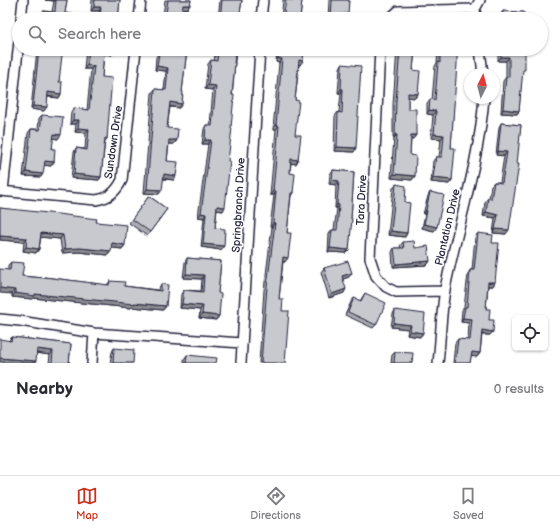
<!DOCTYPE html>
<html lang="en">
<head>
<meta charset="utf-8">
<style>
	:root { --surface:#fff; --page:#f2f2f3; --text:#2b2b33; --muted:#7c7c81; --line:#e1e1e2; --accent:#c8321e }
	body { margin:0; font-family:"Balsamiq Sans",sans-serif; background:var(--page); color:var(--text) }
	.controls { position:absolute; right:12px; bottom:12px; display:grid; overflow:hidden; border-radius:6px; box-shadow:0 1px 3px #0004 }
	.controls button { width:36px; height:36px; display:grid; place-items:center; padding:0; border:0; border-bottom:1px solid var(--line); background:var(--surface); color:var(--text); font:20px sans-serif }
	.compass { position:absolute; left:464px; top:68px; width:36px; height:36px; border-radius:50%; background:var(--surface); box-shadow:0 1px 3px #0004; rotate:6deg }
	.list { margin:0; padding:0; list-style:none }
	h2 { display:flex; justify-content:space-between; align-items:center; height:52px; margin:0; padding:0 16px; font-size:17px }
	h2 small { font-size:13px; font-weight:400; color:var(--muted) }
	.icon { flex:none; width:22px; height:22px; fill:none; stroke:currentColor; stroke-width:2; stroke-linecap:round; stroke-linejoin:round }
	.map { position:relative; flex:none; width:560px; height:363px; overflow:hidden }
	.search { position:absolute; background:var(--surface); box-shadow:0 1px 3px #0004; left:12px; right:12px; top:12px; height:44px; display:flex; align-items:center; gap:10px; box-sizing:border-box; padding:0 14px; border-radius:22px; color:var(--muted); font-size:15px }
	.sheet { height:112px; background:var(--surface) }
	nav { display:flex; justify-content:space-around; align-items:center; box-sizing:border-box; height:56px; border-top:1px solid var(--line); background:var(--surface); font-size:11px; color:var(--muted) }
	nav a { display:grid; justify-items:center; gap:2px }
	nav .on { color:var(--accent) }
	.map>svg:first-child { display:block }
</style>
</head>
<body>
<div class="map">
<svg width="560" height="363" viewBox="0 0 560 363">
	<rect width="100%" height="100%" fill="#fff"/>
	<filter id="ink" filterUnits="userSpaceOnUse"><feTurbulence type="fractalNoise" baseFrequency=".025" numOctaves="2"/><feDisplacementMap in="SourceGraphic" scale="8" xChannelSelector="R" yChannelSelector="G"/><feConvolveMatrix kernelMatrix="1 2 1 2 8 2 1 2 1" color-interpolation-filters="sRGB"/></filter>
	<g filter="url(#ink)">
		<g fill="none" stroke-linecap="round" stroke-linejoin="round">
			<defs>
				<path id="street" d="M21 19 23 0
					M139 19 141 0
					M261 19 263 0
					M389 19 398 11 475 9
					M476 19 475 9 480 0
					M380 49 370 258 376 276 386 287 396 292 445 291
					M480 49 483 74
					M0 191 96 200C109 198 116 192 122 180L136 49
					M3 191 19 41
					M0 319 20 321 94 333 242 343
					M92 363 94 333
					M241 363 260 49
					M438 363C441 337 441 309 446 284 459 222 479 161 484 98"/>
			</defs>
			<!-- street casing -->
			<use href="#street" stroke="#22223b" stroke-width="12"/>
			<!-- street -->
			<use href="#street" stroke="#fff" stroke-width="9"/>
		</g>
		<!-- wall -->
		<path fill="#acacb2" stroke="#22223b" d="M45 0H67L65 13 73 19H40V15L43 11 52 12 54 1Z
			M92 0H120L118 19H98L99 11H91Z
			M165 0H191L190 5 187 9H182L181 19H164L165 17 163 16Z
			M220 0H242L239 19H218Z
			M283 0H302L300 19H281Z
			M329 0H349L346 18H343V19H328Z
			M503 11 524 19H499L500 15Z
			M37 49H57L56 54 61 94 59 98 48 97 44 111 31 109Z
			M86 49H115V51L112 55 104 54 102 77 107 139 105 141 101 177 99 180 71 178 74 152 76 148 85 149 86 133 75 132 76 124H70L71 112 74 108 87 110 91 69H84Z
			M167 49H187L182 92V104L179 108 170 107 167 128 177 140 174 144H169L167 161 174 180 163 179 159 194 144 193 152 93 155 89 164 90 166 71 155 70 156 57 159 53 167 54Z
			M216 49H236L223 211 217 210 215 228 221 250 201 247 204 218 198 217 208 144H202L204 129 206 125H210L213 90 205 89 208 64 211 60 214 61Z
			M277 49H304L300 65H299L295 100V135L298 160 296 164 291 163 290 173 293 193 291 196 287 233 285 262H283L279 299 282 311 285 363H259L264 290 272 227H270L274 195H270L276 129H273L279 63 276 62Z
			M397 49H415L413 70 418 94 415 98 408 97V109L416 135 413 139H411L410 155 415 176 412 180 391 178 394 138H393V105Z
			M438 49H457L451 148 452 180 449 184 431 182 433 161 436 157H439L441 139 431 138 433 115 427 114V103L430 99 432 100 435 66 437 63Z
			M498 49H521L522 74 519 111 517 114 501 113 503 81 506 77V61H498Z
			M342 64 354 152 334 151 335 116 338 112H339L341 93H338L340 68Z
			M42 115 58 139 53 138 52 149 54 162 51 166 44 165 41 177 23 176 28 133 31 129H38L39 118Z
			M501 123 521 125 506 234 493 233 495 218 483 216 485 202 488 198H489L491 185 494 182H500L504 156 496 155 499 127Z
			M333 170 354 172 349 250 346 253 328 252 329 234 332 230H334L337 208H335L336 185 329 184 330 174Z
			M396 184 405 202 407 233 405 237 388 235 393 188Z
			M430 192 434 231 422 228 425 214H423L428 196Z
			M149 196 167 209 147 236 129 223Z
			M0 208 96 222 125 245 122 249 111 248V251L108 255 78 252 62 253 60 239 41 237 39 249 36 253 23 251 24 242 0 240Z
			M478 233 492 243 495 282 493 286H488L486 309 489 320 490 335H482L480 353 477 357 471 356 470 363H453L455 343 458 339 468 340 469 323 461 322 462 310 464 307 468 274 470 270H472L475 237Z
			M403 242 415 248 430 261 427 265 393 267 392 252 394 248H401L400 246Z
			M187 258 221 261 218 293 219 316 216 320 199 318 200 310 180 308 181 294 184 290 201 291 202 279 183 278 185 262Z
			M11 262 22 276 44 278V277L107 285 110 281 124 286 158 290 161 284 166 306 163 310 132 307 131 308 33 298 32 299 12 297V294L8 270V265Z
			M324 268 349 277 343 279 344 293 329 298 321 272Z
			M365 293 376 325 373 328 345 315 351 302 354 298 360 301Z
			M395 310 423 333 420 337 407 335 408 329 391 327 393 314Z
			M12 337 71 344 69 363H49L50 355 37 353 9 340Z
			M114 348 133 363H110L112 352Z
			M395 352 412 363H391L392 355Z
			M187 355 216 363H184V359Z"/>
		<!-- shaded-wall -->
		<path fill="#8c8c91" stroke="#22223b" d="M45 0H55L54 1Z
			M183 5H190L187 9 180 8Z
			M94 7H101L99 11H91Z
			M343 14H348L346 18 340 17Z
			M104 50 115 51 112 55 102 53Z
			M501 57H509L506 61H498Z
			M278 58 282 59 279 63 276 62Z
			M299 60 303 61 300 65 296 64Z
			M87 65 94 66 91 69H84Z
			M157 66 168 68 166 71 155 70Z
			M208 85 216 86 213 90 205 89Z
			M341 89H343L341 93H338Z
			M48 92 61 94 59 98 46 96Z
			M408 93 418 94 415 98 406 97Z
			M170 102 182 104 179 108 167 106Z
			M33 106 47 107 44 111 31 109Z
			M503 109 519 111 517 114 501 113Z
			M429 110 436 111 433 115 427 114Z
			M73 120H79L76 124H70Z
			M276 125 279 126 276 129H273Z
			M78 128 89 129 86 133 75 132Z
			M54 134 61 135 58 139 51 138Z
			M434 134 444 135 441 139 431 138Z
			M395 135H397L394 138H393Z
			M411 135H416L413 139H408Z
			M169 140H177L174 144H166Z
			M205 140H211L208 144H202Z
			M337 147 356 148 354 152 334 151Z
			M498 151 507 152 504 156 496 155Z
			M291 159 298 160 296 164 288 163Z
			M45 161 54 162 51 166 42 165Z
			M26 172 43 174 41 177 23 176Z
			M74 174 101 177 99 180 71 178Z
			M164 174 176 176 174 180 161 178Z
			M394 174 415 176 412 180 391 178Z
			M433 178 452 180 449 184 431 182Z
			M332 180 339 181 336 185 329 184Z
			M147 189 162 190 159 194 144 193Z
			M273 191H276L274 195H270Z
			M337 204 339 205 337 208H335Z
			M217 206 225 207 223 211 215 210Z
			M426 210 427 211 425 214H423Z
			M486 212 498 215 495 218 483 216Z
			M201 213 206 214 204 218 198 217Z
			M273 223H275L272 227H270Z
			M424 224 437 227 434 231 422 228Z
			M495 229 509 230 506 234 493 233Z
			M391 231 407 233 405 237 388 235Z
			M41 233 63 235 60 239 38 237Z
			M0 236 27 238 24 242 0 240Z
			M112 243 125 245 122 249 109 247Z
			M203 244 224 246 221 250 201 247Z
			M26 247 39 249 36 253 23 251Z
			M80 248 111 251 108 255 78 252 62 253 65 249Z
			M330 248 349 250 346 253 328 252Z
			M283 257 288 258 285 262 280 261Z
			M430 261 427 265 393 267 396 264Z
			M352 273 349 277 340 280 342 276Z
			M186 274 204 275 202 279 183 278Z
			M488 282H495L493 286H486Z
			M0 288 15 290 12 294 0 293Z
			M346 289 344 293 329 298 332 294Z
			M15 293 35 294 166 306 163 310 132 307 131 308 33 298 32 299 12 297Z
			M182 304 203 306 200 310 180 308Z
			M202 314 219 316 216 320 199 318Z
			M463 318 472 319 469 323 461 322Z
			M394 323 411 325 408 329 391 327Z
			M482 330 493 332 490 335 479 334Z
			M410 331 423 333 420 337 407 335Z
			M37 349 53 351 50 355 35 353Z
			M472 352 480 353 477 357 469 356Z
			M0 358 36 361 35 363H12L0 362Z"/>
		<!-- building -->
		<path fill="#c8c8cf" stroke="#22223b" d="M56 0H67L65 13 73 14V19H42L43 11 55 12Z
			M95 0H120L118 19H100L101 7H94Z
			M168 0H191L190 5H183L181 19H167V13H166Z
			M222 0H242L239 19H220Z
			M286 0H302L300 19H283Z
			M332 0H349L348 14H343V19H331Z
			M503 11 524 12V19H502Z
			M39 49H57L56 54 62 55 59 82H62L61 94 48 92 47 107 33 106Z
			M89 49H115V51L104 50 102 77 112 78 107 139 105 138 101 177 74 174 76 148 87 150 89 129 78 128 79 120H73L74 108 89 110 94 66 87 65Z
			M169 49H187L182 92H183L182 104 170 102 167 128 178 129 177 140H169L167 161 178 162 176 176 164 174 162 190 147 189 155 89 166 90 168 68 157 66 159 53 169 54Z
			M218 49H236L234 63H235L232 95H234L231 128H232L228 161H230L225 207 217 206 215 228 225 229 224 246 203 244 206 214 201 213 211 140H205L206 125 212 126 216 86 208 85 211 60 217 61Z
			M279 49H304L303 61 299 60 295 100 299 101 295 135H301L298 160 291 159 290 173 295 174 293 193H291L287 233H291L288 258 283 257 279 299H283L282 311H289L285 363H261L267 286 275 223H273L276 191H273L279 126 276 125 282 59 278 58Z
			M400 49H415L413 70 420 71 418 94 408 93V109H416V135H411L410 155 416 156 415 176 394 174 397 135H395L396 101Z
			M440 49H457V64L451 148H455L452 180 433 178 436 157H442L444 135 434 134 436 111 429 110 430 99 435 100 438 62 440 63Z
			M501 49H521V52H525V70H523L519 111 503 109 506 77H509V57H501Z
			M342 64 361 66 356 148 337 147 338 112 342 113 343 89H341Z
			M42 115 63 117 61 135 54 134 52 149H55L54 162 45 161 43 174 26 172 31 129 40 130Z
			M501 123 521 125 517 164H519L509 230 495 229 498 215 486 212 488 198 491 199 494 182 502 183 507 152 498 151Z
			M333 170 354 172 351 219H352L349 250 330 248 332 230H337L339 205 337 204 339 181 332 180Z
			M396 184 406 186 405 202 410 203 407 233 391 231Z
			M430 192 444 195 437 227 424 224 427 211 426 210Z
			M149 196 167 209 150 232 132 219Z
			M0 208 58 214 97 219 96 222 127 225 125 245 112 243 111 251 80 248 65 249 63 235 41 233 39 249 26 247 27 238 0 236Z
			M478 233 493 235 492 243H499L495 282H488L486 309H490L489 320H494L493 332 482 330 480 353 472 352 470 363H455L458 339 470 340 472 319 463 318 465 307H467L470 270H474Z
			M414 241 415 248 428 246 430 261 396 264 394 248H404L403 242Z
			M187 258 221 261 218 293 221 294 219 316 202 314 203 306 182 304 184 290 203 292 204 275 186 274Z
			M348 261 352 273 342 276 346 289 332 294 324 268Z
			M11 262 24 263 22 276 44 278V277L109 285 110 281 125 282 124 286 161 291V284L168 285 166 306 134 303V304L35 294V296L15 293V290L0 288V269L10 270Z
			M365 293 386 303 376 325 348 312 354 298 361 301Z
			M395 310 425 314 423 333 410 331 411 325 394 323Z
			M12 337 71 344 69 363H52L53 351 37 349 36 361 0 358V339L11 341Z
			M114 348 134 350 133 363H113Z
			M395 352 413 353 412 363H394Z
			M187 355 217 358 216 363H186Z"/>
	</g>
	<g text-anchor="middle" stroke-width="3.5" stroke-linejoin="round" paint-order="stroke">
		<!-- street labels -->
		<g font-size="11" fill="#22223b" stroke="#fff">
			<text transform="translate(113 142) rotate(-82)" y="4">Sundown Drive</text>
			<text transform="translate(361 200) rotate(-87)" y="4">Tara Drive</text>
			<text transform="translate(238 205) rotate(-87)" y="4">Springbranch Drive</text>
			<text transform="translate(447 227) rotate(-77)" y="4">Plantation Drive</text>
		</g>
	</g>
</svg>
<div class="controls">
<button><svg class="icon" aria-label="locate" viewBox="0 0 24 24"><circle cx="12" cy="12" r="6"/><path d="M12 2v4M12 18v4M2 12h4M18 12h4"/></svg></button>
</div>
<svg class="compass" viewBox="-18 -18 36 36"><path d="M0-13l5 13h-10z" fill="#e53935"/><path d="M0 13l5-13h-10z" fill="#7c7c81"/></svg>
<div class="search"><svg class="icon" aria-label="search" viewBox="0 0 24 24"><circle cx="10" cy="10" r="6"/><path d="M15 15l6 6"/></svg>Search here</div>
</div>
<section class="sheet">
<h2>Nearby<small>0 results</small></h2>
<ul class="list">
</ul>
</section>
<nav>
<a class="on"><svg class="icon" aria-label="map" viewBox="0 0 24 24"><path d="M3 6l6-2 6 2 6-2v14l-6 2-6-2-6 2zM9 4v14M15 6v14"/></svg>Map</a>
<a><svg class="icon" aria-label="directions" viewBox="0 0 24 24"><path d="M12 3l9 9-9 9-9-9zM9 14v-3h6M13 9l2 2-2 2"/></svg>Directions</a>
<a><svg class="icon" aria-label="saved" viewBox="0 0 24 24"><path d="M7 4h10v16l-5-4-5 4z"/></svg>Saved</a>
</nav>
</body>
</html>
